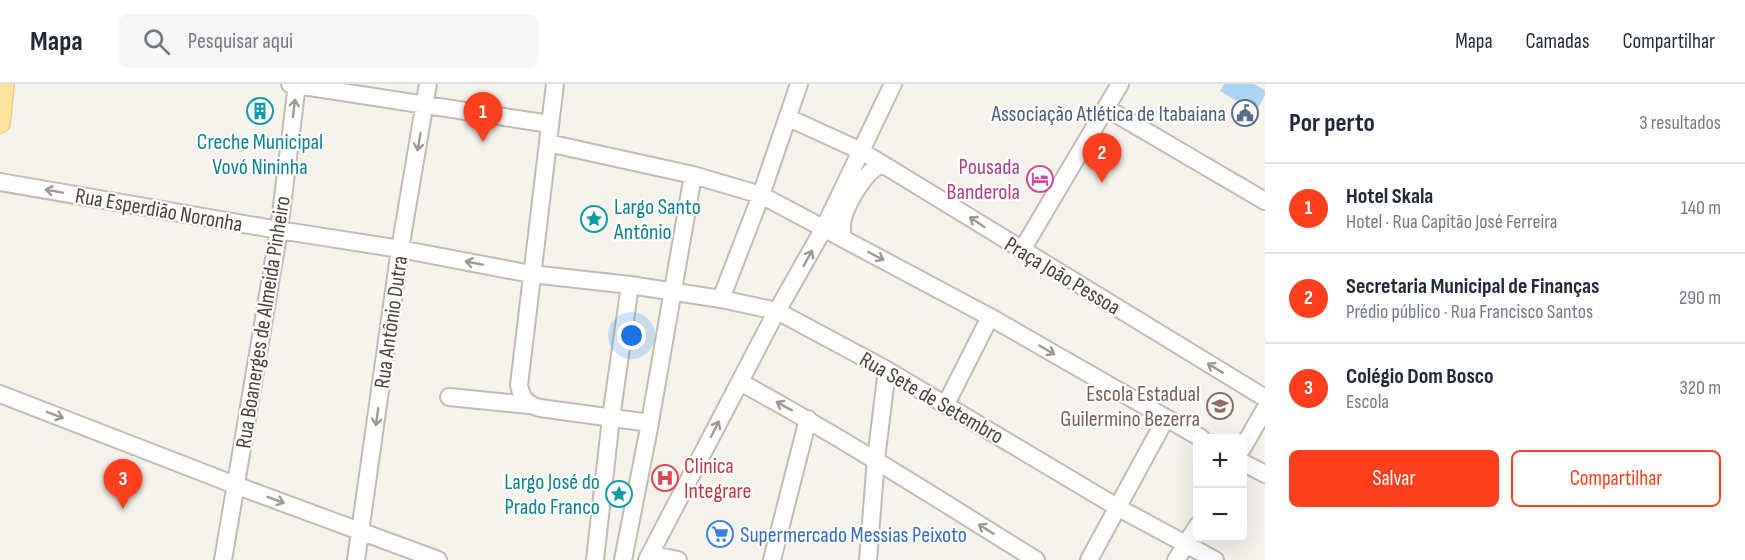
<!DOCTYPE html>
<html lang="pt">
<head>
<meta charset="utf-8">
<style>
	:root { --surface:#fff; --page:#f6f6f7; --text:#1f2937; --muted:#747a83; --line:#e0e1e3; --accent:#fc3f1d }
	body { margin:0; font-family:"Sofia Sans Condensed",sans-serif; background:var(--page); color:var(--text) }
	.controls { position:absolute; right:18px; bottom:18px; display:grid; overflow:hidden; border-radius:9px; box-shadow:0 6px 24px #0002 }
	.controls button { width:54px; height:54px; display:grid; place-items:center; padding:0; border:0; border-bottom:2px solid var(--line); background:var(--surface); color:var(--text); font:30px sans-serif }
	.you { position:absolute; left:632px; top:252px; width:21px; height:21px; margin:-15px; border:4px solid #fff; border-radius:50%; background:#1a73e8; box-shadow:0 0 0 9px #1a73e833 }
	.badge { display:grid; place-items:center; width:39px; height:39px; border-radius:50%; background:var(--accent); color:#fff; font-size:20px; font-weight:700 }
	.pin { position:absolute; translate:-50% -50px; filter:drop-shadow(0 2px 3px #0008) }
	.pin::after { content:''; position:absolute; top:32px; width:21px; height:18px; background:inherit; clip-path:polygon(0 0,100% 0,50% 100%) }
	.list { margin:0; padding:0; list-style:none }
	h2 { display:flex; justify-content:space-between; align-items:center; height:78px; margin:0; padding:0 24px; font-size:26px }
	h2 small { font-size:20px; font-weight:400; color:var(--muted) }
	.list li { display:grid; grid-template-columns:39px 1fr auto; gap:18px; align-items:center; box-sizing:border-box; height:90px; padding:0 24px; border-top:2px solid var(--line) }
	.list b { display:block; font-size:22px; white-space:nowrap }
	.list p { margin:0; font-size:20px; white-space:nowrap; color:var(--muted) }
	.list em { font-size:20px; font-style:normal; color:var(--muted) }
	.actions { display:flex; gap:12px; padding:18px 24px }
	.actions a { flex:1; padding:14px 0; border:2px solid var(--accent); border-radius:9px; text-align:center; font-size:21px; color:var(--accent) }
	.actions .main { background:var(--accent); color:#fff }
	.icon { flex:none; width:33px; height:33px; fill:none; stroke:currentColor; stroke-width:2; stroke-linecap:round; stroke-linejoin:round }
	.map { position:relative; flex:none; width:1265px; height:476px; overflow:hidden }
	header { display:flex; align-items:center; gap:36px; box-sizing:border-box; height:84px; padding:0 30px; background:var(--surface); border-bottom:2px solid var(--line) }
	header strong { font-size:28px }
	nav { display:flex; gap:33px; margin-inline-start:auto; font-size:21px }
	.search { width:420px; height:54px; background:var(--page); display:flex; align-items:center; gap:15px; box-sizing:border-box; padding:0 21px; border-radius:9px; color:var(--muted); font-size:22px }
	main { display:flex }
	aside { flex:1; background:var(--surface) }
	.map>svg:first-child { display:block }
</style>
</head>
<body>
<header>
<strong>Mapa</strong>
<div class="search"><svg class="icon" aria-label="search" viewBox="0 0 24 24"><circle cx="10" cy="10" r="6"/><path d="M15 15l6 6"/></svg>Pesquisar aqui</div>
<nav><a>Mapa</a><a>Camadas</a><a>Compartilhar</a></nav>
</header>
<main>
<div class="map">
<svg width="1265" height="476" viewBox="0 0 1265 476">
	<rect width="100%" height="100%" fill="#f6f3ec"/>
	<!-- water -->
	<path fill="#a9d4f2" d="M1224 0H1254L1265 6V11L1256 28 1220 7Z"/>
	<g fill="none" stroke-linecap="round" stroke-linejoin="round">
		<defs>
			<path id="minor" d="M290 0 550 40
				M555 0 519 301C522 315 526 320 540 324L650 339
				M1106 24 1265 117
				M789 34 861 67 1265 314
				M548 59 693 91 761 111 990 233 1201 354
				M0 98 279 146 400 165 531 190 630 201 721 215 777 227 887 286 1117 423 1215 476
				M843 154C842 147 841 141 843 134 848 117 865 87 882 80
				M1022 166 1120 0
				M721 215 761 111 799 0
				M740 298C841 353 938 415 1036 476
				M0 310 235 401 438 476
				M449 313 529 321
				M946 320 990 233
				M1242 365 1265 325
				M1242 378 1265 390
				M650 470 678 476
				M223 476 279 146 297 0
				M356 476 400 165 428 0
				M595 476 611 334 630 201
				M623 476 649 344 693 91
				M647 476 772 236 824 144 893 0
				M772 476 808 335
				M868 476 876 375 887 286
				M1089 476 1166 334
				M1176 476 1198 441"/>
			<path id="major" d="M0 39 4 0"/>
		</defs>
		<!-- minor casing -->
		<use href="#minor" stroke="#c2bbae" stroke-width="20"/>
		<!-- major casing -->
		<use href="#major" stroke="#e6c16a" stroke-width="22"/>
		<!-- minor -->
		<use href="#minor" stroke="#fff" stroke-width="16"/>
		<!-- major -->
		<use href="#major" stroke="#ffe39c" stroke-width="20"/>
	</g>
	<!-- one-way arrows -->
	<defs><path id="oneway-shaft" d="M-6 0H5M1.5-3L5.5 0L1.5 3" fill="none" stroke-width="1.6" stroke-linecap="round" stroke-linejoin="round" transform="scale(1.5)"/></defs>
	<g stroke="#9c9892">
		<use href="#oneway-shaft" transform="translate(294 24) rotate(-83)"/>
		<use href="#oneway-shaft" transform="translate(419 58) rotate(100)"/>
		<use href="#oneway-shaft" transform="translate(54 107) rotate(-170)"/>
		<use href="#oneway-shaft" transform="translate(977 138) rotate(-147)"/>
		<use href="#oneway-shaft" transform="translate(876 172) rotate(28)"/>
		<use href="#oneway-shaft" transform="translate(808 174) rotate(-61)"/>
		<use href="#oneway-shaft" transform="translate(474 179) rotate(-169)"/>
		<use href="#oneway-shaft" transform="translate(1047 266) rotate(30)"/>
		<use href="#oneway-shaft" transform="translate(1215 284) rotate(-149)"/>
		<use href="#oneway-shaft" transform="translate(784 322) rotate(-151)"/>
		<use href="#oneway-shaft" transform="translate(55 331) rotate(21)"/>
		<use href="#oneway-shaft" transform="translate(377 333) rotate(98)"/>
		<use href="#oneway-shaft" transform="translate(715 345) rotate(-63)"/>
		<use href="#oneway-shaft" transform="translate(276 416) rotate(20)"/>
		<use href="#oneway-shaft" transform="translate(986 445) rotate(-148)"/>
	</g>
	<!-- icons -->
	<defs>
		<symbol id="building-ring" viewBox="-11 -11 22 22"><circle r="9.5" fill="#fff" stroke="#0f9aa8" stroke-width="1.5"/><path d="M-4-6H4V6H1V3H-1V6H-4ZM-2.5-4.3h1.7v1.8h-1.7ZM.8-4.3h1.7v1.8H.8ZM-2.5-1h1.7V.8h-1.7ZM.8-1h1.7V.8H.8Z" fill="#0f9aa8"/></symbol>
		<symbol id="civic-ring" viewBox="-11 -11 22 22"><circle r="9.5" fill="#fff" stroke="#5c6f8a" stroke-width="1.5"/><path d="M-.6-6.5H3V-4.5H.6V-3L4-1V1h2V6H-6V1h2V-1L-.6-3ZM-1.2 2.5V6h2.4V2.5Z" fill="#5c6f8a"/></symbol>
		<symbol id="hotel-ring" viewBox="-11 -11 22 22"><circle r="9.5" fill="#fff" stroke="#d1479c" stroke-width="1.5"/><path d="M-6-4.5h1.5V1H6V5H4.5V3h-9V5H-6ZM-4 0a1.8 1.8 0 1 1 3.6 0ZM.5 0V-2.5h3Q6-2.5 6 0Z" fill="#d1479c"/></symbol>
		<symbol id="sight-ring" viewBox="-11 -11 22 22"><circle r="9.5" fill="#fff" stroke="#0f9aa8" stroke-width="1.5"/><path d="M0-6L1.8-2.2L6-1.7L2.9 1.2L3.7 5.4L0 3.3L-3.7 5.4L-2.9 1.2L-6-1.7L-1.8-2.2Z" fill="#0f9aa8"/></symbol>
		<symbol id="school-ring" viewBox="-11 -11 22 22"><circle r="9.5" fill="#fff" stroke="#8d6e63" stroke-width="1.5"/><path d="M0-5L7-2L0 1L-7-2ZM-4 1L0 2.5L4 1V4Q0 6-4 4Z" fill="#8d6e63"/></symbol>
		<symbol id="hospital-ring" viewBox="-11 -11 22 22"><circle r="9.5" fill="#fff" stroke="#e0444e" stroke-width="1.5"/><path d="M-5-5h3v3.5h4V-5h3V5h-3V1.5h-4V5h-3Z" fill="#e0444e"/></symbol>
		<symbol id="supermarket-ring" viewBox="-11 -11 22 22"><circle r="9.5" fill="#fff" stroke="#3f7fe0" stroke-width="1.5"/><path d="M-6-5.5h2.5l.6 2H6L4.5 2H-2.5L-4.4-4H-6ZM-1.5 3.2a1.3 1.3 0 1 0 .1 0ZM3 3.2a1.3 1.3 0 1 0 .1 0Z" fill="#3f7fe0"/></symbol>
	</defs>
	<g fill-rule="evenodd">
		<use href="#building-ring" x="245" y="12" width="30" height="30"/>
		<use href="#civic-ring" x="1230" y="14" width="30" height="30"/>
		<use href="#hotel-ring" x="1025" y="80" width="30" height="30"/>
		<use href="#sight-ring" x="579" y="120" width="30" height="30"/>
		<use href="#school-ring" x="1205" y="307" width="30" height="30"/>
		<use href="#hospital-ring" x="650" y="379" width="30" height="30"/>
		<use href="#sight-ring" x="604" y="395" width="30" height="30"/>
		<use href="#supermarket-ring" x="705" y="435" width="30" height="30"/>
	</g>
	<g text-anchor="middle" stroke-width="4.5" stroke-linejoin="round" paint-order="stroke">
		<!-- service labels -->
		<g font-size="22" fill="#4e5e75" stroke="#fff" text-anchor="end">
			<text x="1226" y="37">Associação Atlética de Itabaiana</text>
		</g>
		<!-- culture labels -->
		<g font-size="22" fill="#0d838f" stroke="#fff">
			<text x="260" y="65">Creche Municipal<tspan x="260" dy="25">Vovó Nininha</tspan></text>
			<text x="614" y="130" text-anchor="start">Largo Santo<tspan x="614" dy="25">Antônio</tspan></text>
			<text x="600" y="405" text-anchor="end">Largo José do<tspan x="600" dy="25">Prado Franco</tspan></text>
		</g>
		<!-- hotel labels -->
		<g font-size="22" fill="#b23c85" stroke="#fff" text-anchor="end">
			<text x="1020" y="90">Pousada<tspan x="1020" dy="25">Banderola</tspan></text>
		</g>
		<!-- street labels -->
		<g font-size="22" fill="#4b4439" stroke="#fff">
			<text transform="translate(159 125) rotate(10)" y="8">Rua Esperdião Noronha</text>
			<text transform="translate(1063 191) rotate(31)" y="8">Praça João Pessoa</text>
			<text transform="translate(262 238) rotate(-81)" y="8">Rua Boanerges de Almeida Pinheiro</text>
			<text transform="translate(390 238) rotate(-82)" y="8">Rua Antônio Dutra</text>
			<text transform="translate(932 313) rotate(30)" y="8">Rua Sete de Setembro</text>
		</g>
		<!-- education labels -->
		<g font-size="22" fill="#785e54" stroke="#fff" text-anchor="end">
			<text x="1200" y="317">Escola Estadual<tspan x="1200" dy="25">Guilermino Bezerra</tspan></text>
		</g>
		<!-- health labels -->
		<g font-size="22" fill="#be3a42" stroke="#fff" text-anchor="start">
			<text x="684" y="389">Clinica<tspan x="684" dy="25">Integrare</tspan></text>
		</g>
		<!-- shop labels -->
		<g font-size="22" fill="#366cbe" stroke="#fff" text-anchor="start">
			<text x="740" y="458">Supermercado Messias Peixoto</text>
		</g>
	</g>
</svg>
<div class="controls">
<button>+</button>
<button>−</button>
</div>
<div class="you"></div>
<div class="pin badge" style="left:483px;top:58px">1</div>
<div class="pin badge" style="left:1102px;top:99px">2</div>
<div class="pin badge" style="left:123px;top:425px">3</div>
</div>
<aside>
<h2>Por perto<small>3 resultados</small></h2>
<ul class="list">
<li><span class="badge">1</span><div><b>Hotel Skala</b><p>Hotel · Rua Capitão José Ferreira</p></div><em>140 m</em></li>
<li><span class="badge">2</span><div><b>Secretaria Municipal de Finanças</b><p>Prédio público · Rua Francisco Santos</p></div><em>290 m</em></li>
<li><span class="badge">3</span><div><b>Colégio Dom Bosco</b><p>Escola</p></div><em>320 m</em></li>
</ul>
<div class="actions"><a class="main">Salvar</a><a>Compartilhar</a></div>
</aside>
</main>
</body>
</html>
